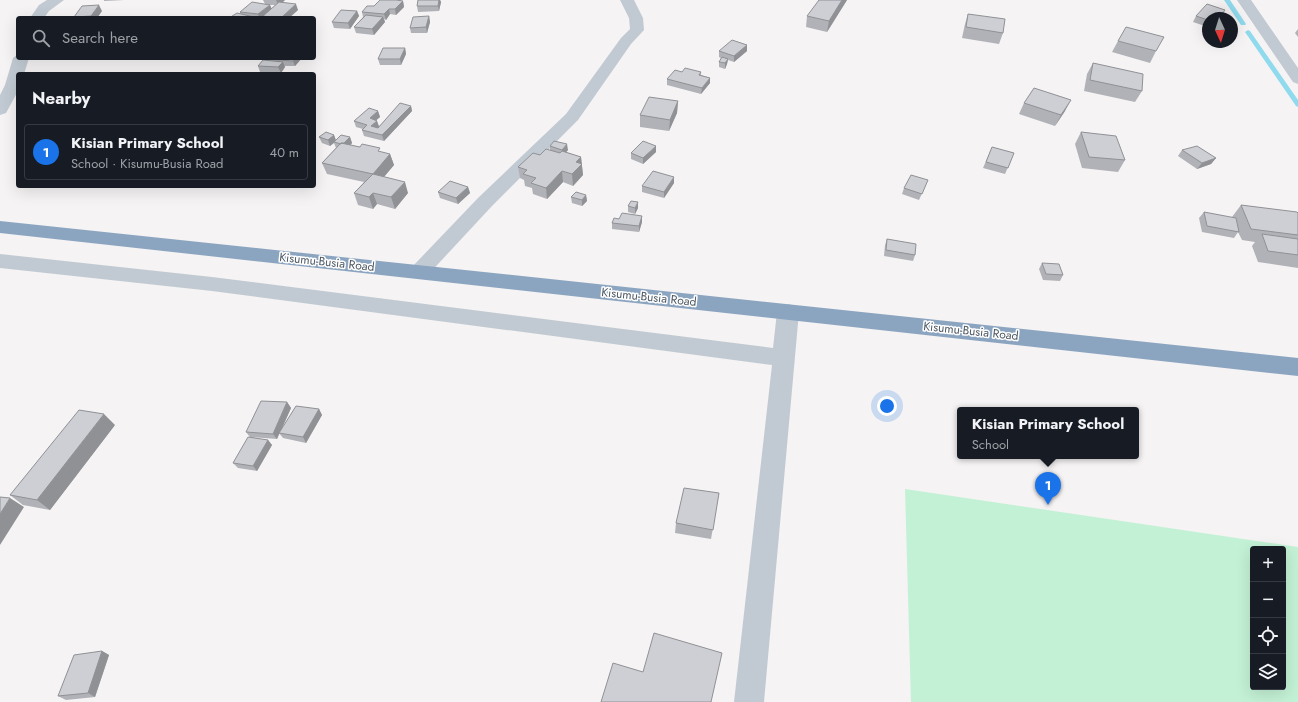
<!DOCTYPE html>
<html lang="en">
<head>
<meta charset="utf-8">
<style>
	:root { --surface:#171b24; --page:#242831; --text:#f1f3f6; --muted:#9ea1a6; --line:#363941; --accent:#1a73e8 }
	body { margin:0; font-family:Jost,sans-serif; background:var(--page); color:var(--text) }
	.controls { position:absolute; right:12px; bottom:12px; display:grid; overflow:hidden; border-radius:4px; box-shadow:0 4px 16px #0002 }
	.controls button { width:36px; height:36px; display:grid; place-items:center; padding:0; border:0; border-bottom:1px solid var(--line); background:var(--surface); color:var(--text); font:20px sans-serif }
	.compass { position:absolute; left:1202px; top:12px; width:36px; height:36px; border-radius:50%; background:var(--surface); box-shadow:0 4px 16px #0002; rotate:176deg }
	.you { position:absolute; left:887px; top:406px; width:14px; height:14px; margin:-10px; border:3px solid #fff; border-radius:50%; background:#1a73e8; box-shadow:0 0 0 6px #1a73e833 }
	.badge { display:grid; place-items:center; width:26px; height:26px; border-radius:50%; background:var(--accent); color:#fff; font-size:13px; font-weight:700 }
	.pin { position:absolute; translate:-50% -33px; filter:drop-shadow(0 1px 2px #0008) }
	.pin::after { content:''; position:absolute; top:21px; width:14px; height:12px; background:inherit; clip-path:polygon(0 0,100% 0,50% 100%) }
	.popup { position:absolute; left:957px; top:407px; width:182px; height:52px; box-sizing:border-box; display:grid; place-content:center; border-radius:4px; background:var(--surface); filter:drop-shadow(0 1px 3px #0005); font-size:13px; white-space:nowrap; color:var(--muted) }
	.popup b { font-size:15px; color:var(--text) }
	.popup::after { content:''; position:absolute; left:50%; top:100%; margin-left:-8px; border:8px solid transparent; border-top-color:var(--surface) }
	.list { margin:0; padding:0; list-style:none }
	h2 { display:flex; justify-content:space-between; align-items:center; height:52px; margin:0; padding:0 16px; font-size:17px }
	h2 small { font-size:13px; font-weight:400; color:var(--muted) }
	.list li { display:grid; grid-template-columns:26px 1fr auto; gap:12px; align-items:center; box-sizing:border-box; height:56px; margin:0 8px 8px; padding:0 8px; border:1px solid var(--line); border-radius:4px }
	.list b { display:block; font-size:15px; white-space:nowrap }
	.list p { margin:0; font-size:13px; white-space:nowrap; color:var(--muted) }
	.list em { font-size:13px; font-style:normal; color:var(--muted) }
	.icon { flex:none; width:22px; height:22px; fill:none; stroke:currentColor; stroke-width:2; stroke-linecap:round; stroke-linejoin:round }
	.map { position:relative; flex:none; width:1298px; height:702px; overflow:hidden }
	.search { position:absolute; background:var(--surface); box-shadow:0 4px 16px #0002; left:16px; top:16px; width:300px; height:44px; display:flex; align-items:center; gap:10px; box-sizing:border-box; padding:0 14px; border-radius:4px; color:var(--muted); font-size:15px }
	.panel { position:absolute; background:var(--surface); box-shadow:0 4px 16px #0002; left:16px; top:72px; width:300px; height:116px; border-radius:4px }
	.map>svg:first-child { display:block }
</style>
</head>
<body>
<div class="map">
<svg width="1298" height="702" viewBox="0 0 1298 702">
	<rect width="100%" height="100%" fill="#f5f3f3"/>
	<!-- green -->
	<path fill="#c3f1d5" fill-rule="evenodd" d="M905 489 1298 547V702H911ZM1253 549H1283V687H1253Z"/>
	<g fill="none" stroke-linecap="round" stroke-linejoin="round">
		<!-- stream -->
		<path fill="#90daee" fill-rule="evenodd" d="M1224 0H1230L1246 24 1245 25H1241Z
			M1248 30 1250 31 1298 100V107L1296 106 1245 32Z"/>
		<!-- minor -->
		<path fill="#c1cad2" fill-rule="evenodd" d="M47 0H64L49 11 44 18H30L39 5Z
			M620 0H634L643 18 644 30 631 44 578 120 492 206 426 277 419 279 412 277 409 272 412 267 478 198 566 114 621 38 630 29 629 18Z
			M1237 0H1251L1298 68V84L1293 82Z
			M18 54V58H29L24 74H18V91L6 113 0 115V95L5 85 13 58Z
			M0 254 212 277 773 348 777 312 781 306 788 304 795 306 799 312 764 702H734L772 365 212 291 0 268Z"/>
		<!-- highway -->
		<path fill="#8ba5c1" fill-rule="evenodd" d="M0 221 1298 358V376L0 233Z"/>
	</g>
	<!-- wall -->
	<path fill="#b0b2b7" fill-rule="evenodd" d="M104 0H124L104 1Z
		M263 0H285L282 2 298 10 289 18H229L240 14V12L265 4ZM270 5H275L272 9Z
		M418 0H440L441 2 439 11 418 12 417 6Z
		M847 0 827 32 806 27 807 16Z
		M403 1 404 7 396 15 390 14 386 20 384 19 385 22 374 35 356 33 354 27 363 17 362 12 374 6Z
		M102 11 97 18H74V17Z
		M357 11 359 16 350 29 334 28 332 22Z
		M968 14 1003 33 999 44 962 38 965 24Z
		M429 16 430 22 427 33H411L410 28Z
		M1196 16H1222L1220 18H1208V27L1193 22Z
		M1298 29V37L1295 33Z
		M1118 41 1156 51 1150 63 1112 52Z
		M747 45V51L734 62 728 60 727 64 725 69 719 67V62L721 58 719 57V51Z
		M405 48 406 54 401 65H380L378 59Z
		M302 58 295 66H284L285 67 281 73 260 72 258 66 265 60 264 59Z
		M1093 63 1142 91 1135 102 1084 91 1087 74Z
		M682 72H701V75L710 78V83L701 94 667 85V79Z
		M678 101 677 113 669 131 640 127V115Z
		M1024 103 1065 111 1055 126 1019 114Z
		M411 106 412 111 384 141 364 136 362 130 363 129 356 127 354 121 378 111 380 117 376 120 377 121 379 126Z
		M1081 132 1125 160 1118 172 1082 168 1075 144Z
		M334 135 336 140 350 137 352 143 351 145 390 154 394 165 384 177 408 193 395 209 377 204 373 209 358 205 354 193 364 182 327 174 322 163 336 148 334 143 330 146 322 143 319 137Z
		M550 146 568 150 566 152 581 157 583 175 573 186 563 182 547 199 533 194 532 188 525 186 524 180 520 178 518 167 550 150Z
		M992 147 1014 153 1005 174 983 168Z
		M1182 150 1216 158 1211 164 1197 169 1178 156Z
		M656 152 643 164 631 159V153Z
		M928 180 919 200 902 194 904 188Z
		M674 183 664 198 642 192V186Z
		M468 187 470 193 458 204 440 198 438 192Z
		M586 195 587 201 582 206 572 203 571 197Z
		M1241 205 1298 213V268L1258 262 1252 246 1255 242 1242 240 1238 232 1234 238 1202 232 1199 218 1204 212 1233 218 1232 217Z
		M628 206 638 208 635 214 628 212Z
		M642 216V222L639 232 612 229V223L619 219Z
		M887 239 915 255 913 261 884 256 885 245Z
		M1042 263 1063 275 1060 281 1043 280 1039 269Z
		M287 402 291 408 280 433 319 409 322 415 306 443 283 438 279 433 277 439 250 437 268 440 272 445 257 471 238 468 233 463 250 437 246 432Z
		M115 425 50 510 23 505 10 495Z
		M719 493 711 539 675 533 676 523Z
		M102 651 109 655 95 697 66 700 58 696Z"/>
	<!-- shaded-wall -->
	<path fill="#909195" d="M276 0H285L279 6Z
		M439 0H440L441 2 439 11 438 6Z
		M842 0H847L827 32 829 21Z
		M403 1 404 7 396 15 395 9Z
		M296 4 298 10 289 18H281Z
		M99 5 102 11 97 18H92L91 16Z
		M270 5 272 10 263 16V18H259L258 14Z
		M389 9 390 14 386 20 384 14Z
		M357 11 359 16 350 29 348 23Z
		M429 16 430 22 427 33 426 27Z
		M383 17 385 22 374 35 372 29Z
		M747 45V51L734 62V56Z
		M405 48 406 54 401 65 400 59Z
		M295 58H302L295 66 293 61Z
		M728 59 727 64 725 69V63Z
		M283 62 285 67 281 73 278 67Z
		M710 78V83L701 94 702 88Z
		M1071 100 1065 111 1055 126 1061 115Z
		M678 101 677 113 669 131 670 120Z
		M411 106 412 111 384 141 382 135Z
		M378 111 380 117 372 124 370 118Z
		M377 121 379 127 373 132 371 126Z
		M334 135 336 141 330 146 328 140Z
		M350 137 352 143 345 150 343 144Z
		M567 144 568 150 563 156 562 150Z
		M656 146V152L643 164V158Z
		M390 154 394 165 377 185 373 174Z
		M581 157 583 175 573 186 572 174 576 162Z
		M1216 158 1211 164 1197 169 1202 163Z
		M562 171 563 182 547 199 546 188Z
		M674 177V183L664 198V192Z
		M405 182 408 193 395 209 391 197Z
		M468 187 470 193 458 204 456 198Z
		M373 193 377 204 373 209 369 197Z
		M586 195 587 201 582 206V200Z
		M638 202V208L635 214V208Z
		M642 216V222L639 232V226Z
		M287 402 291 408 277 439 273 434Z
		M319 409 322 415 306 443 303 437Z
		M104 414 115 425 50 510 37 500Z
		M268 440 272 445 257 471 253 466Z
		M10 498 24 507 0 545V514Z
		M102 651 109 655 95 697 88 693Z"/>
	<!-- building -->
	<path fill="#cdcfd5" stroke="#909195" d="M380 0H396L403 1 395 9H389L384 14 362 12 367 6H374Z
		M418 0H439L438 6H417Z
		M819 0H842L829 21 807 16Z
		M252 2 270 5 258 14 240 12Z
		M279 2 296 4 281 18H275L263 16Z
		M1207 4 1225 10 1219 18H1208V20L1196 16Z
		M99 5 91 16 74 17 82 6Z
		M341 10 357 11 348 23 332 22Z
		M237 13 254 17 252 18H229Z
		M968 14 1005 19 1003 33 966 27Z
		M366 15 383 17 372 29 354 27Z
		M429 16 426 27 410 28 413 17Z
		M1126 27 1164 37 1156 51 1118 41Z
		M732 40 747 45 734 56 719 51Z
		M383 48H405L400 59H378Z
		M722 57 728 59 725 63 719 62Z
		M265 58H295L293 61 264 59Z
		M263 60 283 62 278 67 258 66Z
		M1093 63 1143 74 1142 91 1090 80Z
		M685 68 701 72 699 75 710 78 702 88 667 79 675 70 682 72Z
		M1034 88 1071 100 1061 115 1024 103Z
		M649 97 678 101 670 120 640 115Z
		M400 103 411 106 382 135 362 130 367 125 354 121 369 108 378 111 370 118 377 121 371 126 378 128Z
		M326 132 334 135 328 140 319 137Z
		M1081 132 1116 136 1125 160 1089 157Z
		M341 135 350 137 344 143H341V144L334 142Z
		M554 141 567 144 562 150 550 146Z
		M643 141 656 146 643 158 631 153Z
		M341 143 360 147 362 144 380 148 378 151 390 154 373 174 405 182 391 197 373 193 369 197 354 193 373 174 322 163Z
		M1197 146 1216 158 1202 163 1182 150Z
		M992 147 1014 153 1008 168 986 162Z
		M546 149 560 153 562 151 581 157 576 162 582 164 572 174 562 171 546 188 531 183 536 178 523 174 527 170 518 167 533 153 540 155Z
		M653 171 674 177 664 192 642 186Z
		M911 175 928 180 922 194 904 188Z
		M450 181 468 187 456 198 438 192Z
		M576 192 586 195 582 200 571 197Z
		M631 201 638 202 635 208 628 206Z
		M1241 205 1297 212 1298 213V235L1251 229Z
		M1204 212 1236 218 1239 232 1207 226Z
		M622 213 642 216 639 226 612 223 614 218 619 219Z
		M1262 234 1298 239V255L1268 251Z
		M887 239 916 244 915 255 886 250Z
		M1042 263 1059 264 1063 275 1046 274Z
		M261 401 287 402 273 434 246 432Z
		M296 406 319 409 303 437 279 433Z
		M79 410 104 414 37 500 10 495Z
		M248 437 268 440 253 466 233 463Z
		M684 488 719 493 713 530 676 523Z
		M0 497 10 498 0 514Z
		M654 633 722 653 711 702H601L613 663 643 672Z
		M102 651 88 693 58 696 74 655Z"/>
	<g text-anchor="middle" stroke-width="3" stroke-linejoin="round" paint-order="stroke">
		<!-- street labels -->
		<g font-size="12" fill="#4a5661" stroke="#fff">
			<text transform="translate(327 262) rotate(6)" y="4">Kisumu-Busia Road</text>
			<text transform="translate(649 297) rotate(6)" y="4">Kisumu-Busia Road</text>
			<text transform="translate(971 331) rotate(6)" y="4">Kisumu-Busia Road</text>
		</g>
	</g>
</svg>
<div class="controls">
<button>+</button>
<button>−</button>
<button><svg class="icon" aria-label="locate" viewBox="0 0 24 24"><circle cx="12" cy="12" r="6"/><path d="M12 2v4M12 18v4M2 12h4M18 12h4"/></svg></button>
<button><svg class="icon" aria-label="layers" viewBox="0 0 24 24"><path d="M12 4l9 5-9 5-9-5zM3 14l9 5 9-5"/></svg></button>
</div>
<svg class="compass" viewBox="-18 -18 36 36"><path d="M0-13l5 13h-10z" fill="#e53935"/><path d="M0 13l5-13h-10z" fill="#9ea1a6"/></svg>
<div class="you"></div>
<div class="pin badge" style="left:1048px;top:505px">1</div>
<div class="popup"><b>Kisian Primary School</b>School</div>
<div class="search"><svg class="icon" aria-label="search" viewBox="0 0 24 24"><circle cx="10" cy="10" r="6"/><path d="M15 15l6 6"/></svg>Search here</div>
<section class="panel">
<h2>Nearby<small></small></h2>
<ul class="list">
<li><span class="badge">1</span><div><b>Kisian Primary School</b><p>School · Kisumu-Busia Road</p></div><em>40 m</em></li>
</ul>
</section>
</div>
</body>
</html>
